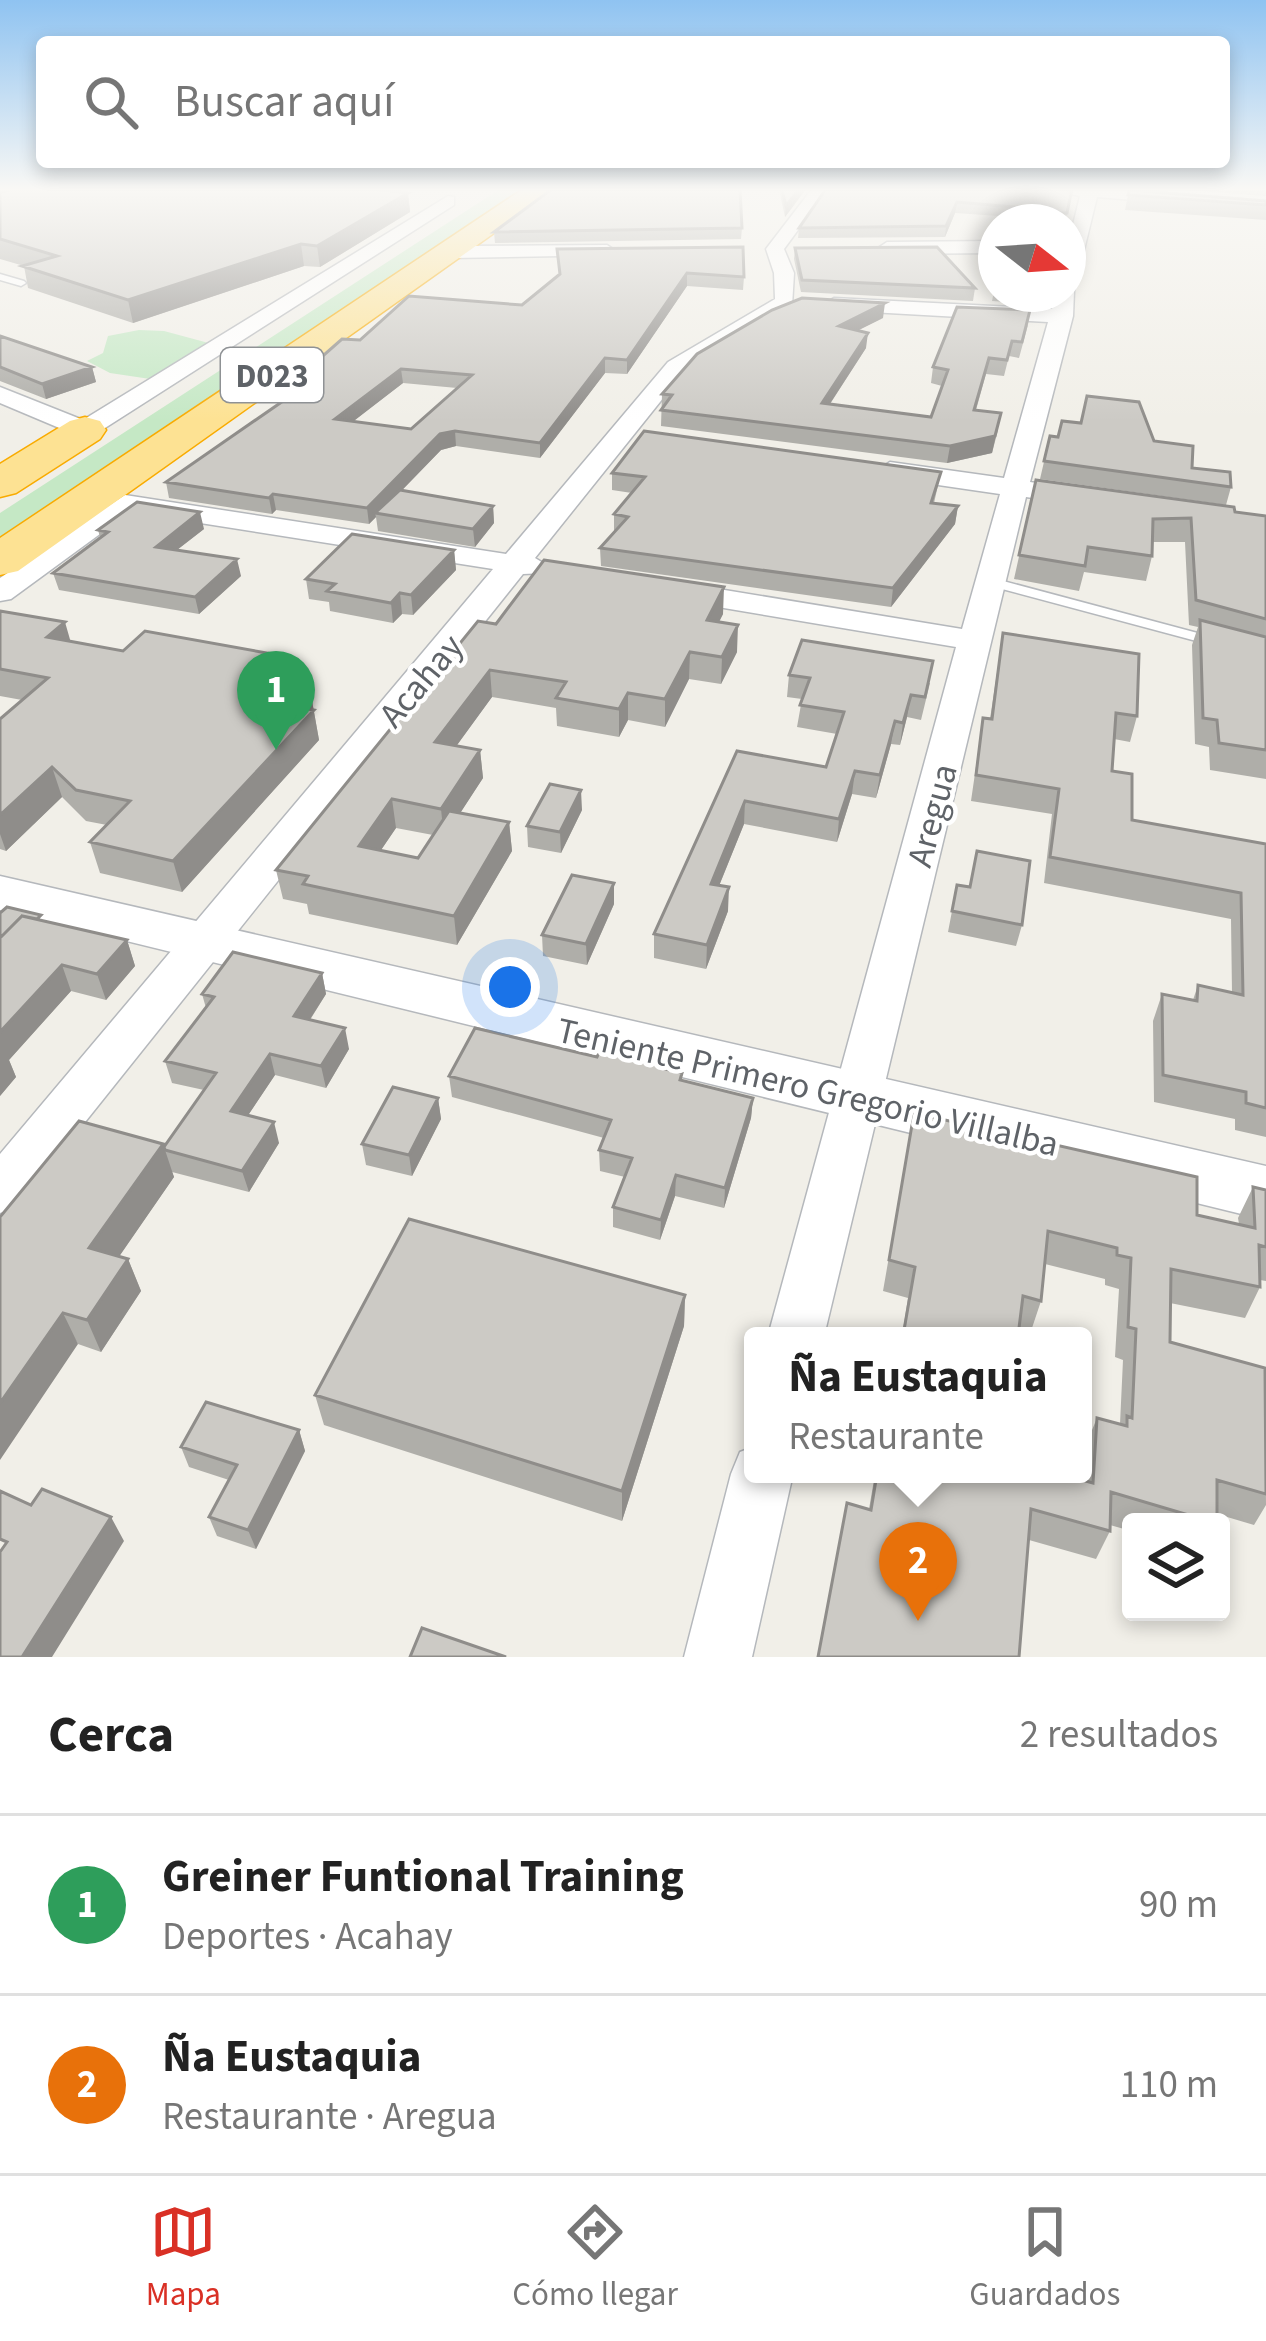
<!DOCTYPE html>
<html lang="es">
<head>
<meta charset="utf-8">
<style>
	:root { --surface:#fff; --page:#f2f2f2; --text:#222; --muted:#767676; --line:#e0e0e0; --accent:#d93025 }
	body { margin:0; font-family:"Source Sans 3",sans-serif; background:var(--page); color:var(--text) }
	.controls { position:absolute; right:36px; bottom:36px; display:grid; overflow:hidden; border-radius:12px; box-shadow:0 6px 18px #0003 }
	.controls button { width:108px; height:108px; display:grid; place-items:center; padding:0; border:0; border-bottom:3px solid var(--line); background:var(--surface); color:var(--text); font:60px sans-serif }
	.compass { position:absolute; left:978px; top:204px; width:108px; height:108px; border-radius:50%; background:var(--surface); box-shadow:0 6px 18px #0003; rotate:107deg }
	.you { position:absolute; left:510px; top:987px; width:42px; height:42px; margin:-30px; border:9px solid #fff; border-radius:50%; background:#1a73e8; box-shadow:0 0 0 18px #1a73e833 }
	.badge { display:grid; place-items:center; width:78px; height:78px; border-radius:50%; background:var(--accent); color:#fff; font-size:39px; font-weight:700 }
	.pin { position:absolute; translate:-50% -99px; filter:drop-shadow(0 3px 6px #0008) }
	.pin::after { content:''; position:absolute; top:63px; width:42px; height:36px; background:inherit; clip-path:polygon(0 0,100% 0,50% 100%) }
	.popup { position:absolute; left:744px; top:1327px; width:348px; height:156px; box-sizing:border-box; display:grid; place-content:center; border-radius:12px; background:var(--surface); filter:drop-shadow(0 3px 9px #0005); font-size:39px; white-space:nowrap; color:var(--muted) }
	.popup b { font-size:45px; color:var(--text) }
	.popup::after { content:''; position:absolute; left:50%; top:100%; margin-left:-24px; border:24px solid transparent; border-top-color:var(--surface) }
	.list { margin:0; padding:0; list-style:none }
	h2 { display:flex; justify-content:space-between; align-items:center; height:156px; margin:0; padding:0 48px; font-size:51px }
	h2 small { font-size:39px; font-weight:400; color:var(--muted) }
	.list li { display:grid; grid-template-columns:78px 1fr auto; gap:36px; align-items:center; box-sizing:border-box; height:180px; padding:0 48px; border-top:3px solid var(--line) }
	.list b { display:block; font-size:45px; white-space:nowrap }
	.list p { margin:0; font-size:39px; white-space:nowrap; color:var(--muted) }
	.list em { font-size:39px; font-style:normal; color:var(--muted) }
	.icon { flex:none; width:66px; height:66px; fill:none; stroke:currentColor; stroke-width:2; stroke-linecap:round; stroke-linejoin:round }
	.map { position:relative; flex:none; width:1266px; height:1657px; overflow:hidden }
	.search { position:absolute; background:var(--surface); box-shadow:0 6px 18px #0003; left:36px; right:36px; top:36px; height:132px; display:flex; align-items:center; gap:30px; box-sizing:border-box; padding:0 42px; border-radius:12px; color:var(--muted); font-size:45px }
	.sheet { height:516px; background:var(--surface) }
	nav { display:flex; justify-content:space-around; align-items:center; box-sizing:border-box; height:168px; border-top:3px solid var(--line); background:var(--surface); font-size:33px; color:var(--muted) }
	nav a { display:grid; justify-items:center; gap:6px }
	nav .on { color:var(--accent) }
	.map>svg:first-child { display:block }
</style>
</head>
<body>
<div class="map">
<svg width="1266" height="1657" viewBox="0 0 1266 1657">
	<rect width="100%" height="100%" fill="#f1efe8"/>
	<!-- green -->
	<path fill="#c5e8c5" d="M500 189H530L0 546V513Z
		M139 330 164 331 216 345 157 380 110 373 87 361 103 353 108 336Z"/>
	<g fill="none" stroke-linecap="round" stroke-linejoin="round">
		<defs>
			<path id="service" d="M0 274 24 281 26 283 21 286 0 280Z
				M992 578 1220 639 1222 642 1215 646 987 585 985 582Z"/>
			<path id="minor" d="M812 189H828L784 249 794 273 792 306 684 372 535 558 550 567 546 573 523 574 18 1206 0 1213V1154L493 569 130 512 11 599 0 601V578L125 495 506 554 668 362 775 299 774 273 766 249Z
				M1046 189H1115L1266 201V211L1097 197 1074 291 1073 316 1030 482 1049 485 1053 491 1039 499 1026 497 824 1336H768L956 647 676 600 661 591 676 582 962 629 1000 494 890 478 877 470 890 462 1004 478 1048 322 834 310 824 304 834 298 1052 309 1056 294H1068V245L1080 196Z
				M448 196 454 197V205L94 435H76L0 403V387L83 420Z
				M996 241V253L887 254 878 248 887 242Z
				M607 245 616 251 614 255 453 258 444 252 453 246Z
				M753 1447V1474H793L752 1657H684L731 1474 740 1452Z"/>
			<path id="tertiary" d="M0 876 1266 1166V1220L0 910Z"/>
			<path id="motorway" d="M523 189H556L18 571 0 575V538Z
				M85 417 100 421 106 430 100 439 16 493 0 497V464L70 421Z"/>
		</defs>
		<!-- service casing -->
		<use href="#service" stroke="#b5b8bc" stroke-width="3"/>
		<!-- minor casing -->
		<use href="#minor" stroke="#b5b8bc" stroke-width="3"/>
		<!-- tertiary casing -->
		<use href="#tertiary" stroke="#b5b8bc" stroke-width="3"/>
		<!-- motorway casing -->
		<use href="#motorway" stroke="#f9ab00" stroke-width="3"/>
		<!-- service -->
		<use href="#service" fill="#fff" fill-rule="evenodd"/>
		<!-- minor -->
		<use href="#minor" fill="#fff" fill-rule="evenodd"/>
		<!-- tertiary -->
		<use href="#tertiary" fill="#fff" fill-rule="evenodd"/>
		<!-- motorway -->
		<use href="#motorway" fill="#fde293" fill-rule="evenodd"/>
	</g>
	<!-- wall -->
	<path fill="#afaea9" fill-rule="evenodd" d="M779 189H806L785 217Z
		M826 189H1072L1065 222H1012L1013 217 955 213 945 237 798 238 799 228Z
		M1170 189H1266V196Z
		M1129 190 1266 201V220L1125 210Z
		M0 192 408 193 410 212 320 267 304 266 133 323 28 288 24 266 0 259Z
		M742 228 741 239 495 243 494 232Z
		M795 248 975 288 973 301 801 292 794 259Z
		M557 249 744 277 743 290 687 286 627 374 605 373 540 458 456 446 441 450 402 490 493 506 494 523 475 547 378 531 376 517 369 524 276 510 272 514 169 498 166 482 285 399 284 390 360 340 522 305 559 275ZM403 383 457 388 411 429 353 421Z
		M996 282V294H1037L1034 304 992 301Z
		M883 318 858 330 866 348 830 404 931 417 942 386 931 383 933 367 1028 325 1019 358 1009 356 1004 376 986 374 976 410 998 430 992 453 947 463 661 426 662 394Z
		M0 336 92 367 96 382 46 399 0 381Z
		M1050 436 1154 441 1192 468 1231 487 1226 505 1040 479Z
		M941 472 934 503 958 506 955 524 891 607 601 566 600 548 614 532V514L632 493 612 490V473Z
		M1036 480 1266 516V779L1210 770 1209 747 1195 744 1192 645 1198 627 1189 625 1185 542H1153L1152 556 1146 581 1084 572 1079 591 1014 579Z
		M204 529 177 550 241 576 199 614 59 590 53 573 100 537 98 530Z
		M454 550 456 570 413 615 402 614 393 623 330 611 329 602 309 599 306 579Z
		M0 611 71 641 123 651 278 655 283 680 309 684 319 740 182 892 100 873 90 842 107 825 86 821 62 797 6 851 0 849V719L22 700 0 696Z
		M723 614 719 622 737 652 721 684 689 679 665 727 628 720 619 737 557 726 556 708 492 697 456 746 480 750 483 778 460 813 509 822 512 851 457 945 309 914 307 904 283 899 276 870 496 624ZM396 828 433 835 418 858 381 850Z
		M1003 633 1137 716 1130 742 1114 739 1112 771 1132 820 1266 844V1137L1235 1130V1119L1154 1102 1153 1021 1162 994 1193 1000 1198 985 1232 993 1231 919 1044 883 1052 814 971 801 983 718 990 719Z
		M789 675 930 683 921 720 907 717 900 745 891 744 876 798 852 794 837 842 744 824 719 886 728 911 706 969 654 958V934L737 751 826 767 837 734 797 727 802 699 787 697Z
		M582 810 561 853 528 847 527 826Z
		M614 883V904L587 965 543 956 542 935Z
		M957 885 1022 925 1016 946 948 932Z
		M43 920 127 940 135 966 106 1000 71 991 9 1060 16 1077 0 1096Z
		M322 973 326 994 310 1020 349 1049 326 1088 275 1075 248 1115 279 1143 249 1192 172 1172 174 1177 119 1256 128 1259 141 1291 101 1352 78 1344 0 1217 164 1147 204 1090 172 1083 165 1061 206 1008 202 994Z
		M597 1057 669 1070 682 1081 753 1098 751 1118 724 1208 675 1196 660 1240 613 1227V1207L625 1177 600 1171 599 1150 604 1138 452 1097 449 1076Z
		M438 1098 441 1119 412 1176 366 1165 362 1144Z
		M914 1113 1197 1215 1239 1224 1238 1218 1253 1187 1266 1190V1281L1260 1280V1287L1245 1318 1170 1303V1342L1265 1368 1266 1505 1254 1525 1217 1514V1522H1131V1531L1110 1525V1531L1096 1559 1029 1540 869 1509 875 1474H1060L1082 1480 1085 1447 1097 1418 1120 1424 1123 1360 1115 1357 1119 1289 1105 1285V1279L1045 1264 1041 1301 1031 1331 1019 1328 1018 1336H902L908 1298 883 1291Z
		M685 1295 684 1326 622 1521 324 1425 315 1395Z
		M299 1430 305 1451 256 1549 217 1536 209 1517 229 1480 189 1467 181 1447Z"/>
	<!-- shaded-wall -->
	<path fill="#8f8d8a" d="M799 189H806L785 217 786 206Z
		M408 193 410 212 320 267 317 246Z
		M957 202 955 213 945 237 946 226Z
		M301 244 304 266 133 323 128 300Z
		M687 273V286L627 374V360Z
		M885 303 883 318 837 341 839 326Z
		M868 333 866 348 820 419 822 403Z
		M605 358V373L540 458V443Z
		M92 367 96 382 46 399 42 384Z
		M401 369 403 383 337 434 335 419Z
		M1001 413 992 453 947 463 950 446Z
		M455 431 456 446 441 450 379 514 375 513 376 517 369 524 367 508 440 434Z
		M273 494 276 510 272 514 269 498Z
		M493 506 494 523 475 547 473 529Z
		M958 506 955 524 891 607 893 588Z
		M200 512 204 529 160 563 156 547Z
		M454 550 456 570 413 615 411 595Z
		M237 559 241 576 199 614 195 597Z
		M724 587 723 614 706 647 707 620Z
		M400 593 402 614 393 623 391 603Z
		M65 622 73 650 47 637Z
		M738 625 737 652 721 684 722 657Z
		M690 652 689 679 665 727V699Z
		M278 655 284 683 259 675Z
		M490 670 492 697 439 770 435 742Z
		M309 684 319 740 182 892 173 861 288 706Z
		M628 693V720L619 737V709Z
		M911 695 907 717 900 745 903 723Z
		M895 721 891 744 876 798 880 775Z
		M480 750 483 778 444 838 441 809Z
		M52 767 62 797 6 851 0 834V815Z
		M855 771 852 794 837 842 839 819Z
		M581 790 582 810 561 853 560 832Z
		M392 799 396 828 364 875 359 846Z
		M745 801 744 824 710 908 711 884Z
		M509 822 512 851 457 945 454 916Z
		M614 883V904L587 965 586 944Z
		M729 887 728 911 706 969 707 945Z
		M127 940 135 966 106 1000 97 974Z
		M62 965 71 991 9 1060 16 1077 0 1096V1032Z
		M322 973 326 994 298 1038 294 1016Z
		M345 1028 349 1049 326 1088 321 1066Z
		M270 1054 275 1075 237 1132 231 1111Z
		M438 1098 441 1119 412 1176 409 1155Z
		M753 1098 751 1118 724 1208 725 1188Z
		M274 1122 279 1143 249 1192 242 1171Z
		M163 1144 174 1177 103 1280 89 1248Z
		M676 1175 675 1196 660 1240 661 1220Z
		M128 1259 141 1291 101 1352 87 1320Z
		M685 1295 684 1326 622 1521V1491Z
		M63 1313 78 1344 0 1460V1403Z
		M299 1430 305 1451 256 1549 248 1530Z
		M111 1517 124 1541 52 1657H22Z"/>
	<!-- building -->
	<path fill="#cccac5" stroke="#8f8d8a" stroke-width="3" fill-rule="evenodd" d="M14 189H373L408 193 317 246 301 244 128 300 22 266 57 256 0 239V192Z
		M552 189H740L742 228 494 232Z
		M782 189H799L786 206Z
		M826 189H1072L1067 213H1060L1058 222H1012L1016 207 957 202 946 226 799 228Z
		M1129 190 1266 201V205L1128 195Z
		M743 247 744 277 687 273 627 360 605 358 540 443 455 431 440 434 367 508 273 494 269 498 166 482 296 392 284 390 342 339 360 340 409 296 522 305 560 274 557 249ZM401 369 472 375 411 429 335 419Z
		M937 247 975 288 802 280 795 248Z
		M802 298 885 303 839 326 868 333 822 403 931 417 948 370 933 367 957 307 1030 310 1022 342 1012 341 1007 360 989 358 974 410 1001 413 995 436 950 446 661 410 672 395 662 394 697 354 772 310Z
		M0 336 92 367 42 384 0 367Z
		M1087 396 1139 402 1154 441 1193 446 1192 468 1230 472 1231 487 1044 461 1050 436 1058 437 1062 421 1081 423Z
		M644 431 941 472 931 503 958 506 893 588 600 548 628 517 614 514 645 477 612 473Z
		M1036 480 1234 507 1235 512 1266 516V619L1196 600 1191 518 1153 519 1152 556 1088 547 1085 566 1019 555Z
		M400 490 493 506 473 529 375 513Z
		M137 502 200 512 156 547 237 559 195 597 53 573 108 532 98 530Z
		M352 534 454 550 411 595 400 593 391 603 327 591 335 584 306 579Z
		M544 560 724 587 707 620 738 625 722 657 690 652 665 699 628 693 619 709 556 698 566 682 490 670 435 742 480 750 441 809 392 799 359 846 418 858 449 811 509 822 454 916 303 884 308 876 276 870 478 621 496 624Z
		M0 611 65 622 47 637 123 651 145 631 278 655 259 675 309 684 288 706 314 710 173 861 90 842 130 801 76 790 52 767 0 815V719L48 678 0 669Z
		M1200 620 1266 637V750L1219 743 1217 720 1203 718Z
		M1003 633 1139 654 1137 716 1116 713 1112 771 1132 774V820L1266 844V1108L1246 1103V1092L1163 1075 1162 994 1197 1001 1198 985 1243 995 1241 893 1050 857 1059 789 976 775 983 718 992 719Z
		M802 640 933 661 925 697 911 695 903 723 895 721 880 775 855 771 839 819 745 801 711 884 729 887 707 945 654 934 737 751 826 767 844 712 800 705 810 678 789 675Z
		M550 784 581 790 560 832 527 826Z
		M977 851 1030 861 1022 925 952 911 957 885 970 887Z
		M572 875 614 883 586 944 542 935Z
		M7 907 41 915 37 919 22 916 0 938V913Z
		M22 916 127 940 97 974 62 965 0 1032V938Z
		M233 952 322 973 294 1016 345 1028 321 1066 270 1054 231 1111 274 1122 242 1171 165 1150 164 1147 216 1073 165 1061 214 997 202 994Z
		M475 1028 597 1057 604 1042 670 1058 665 1069 682 1073 680 1080 753 1098 725 1188 676 1175 661 1220 613 1207 632 1158 599 1150 611 1120 449 1076Z
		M393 1087 438 1098 409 1155 362 1144Z
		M914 1113 1197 1177V1215L1255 1228 1253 1187 1266 1190V1247L1259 1245 1260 1287 1171 1269 1170 1342 1265 1368 1266 1494 1217 1480V1522H1212L1111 1492 1110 1531 1031 1509 1019 1657H818L847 1503 871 1510 877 1474H1060L1093 1483 1097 1418 1127 1426V1416L1132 1418 1136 1329 1128 1327 1131 1258 1117 1255V1248L1048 1231 1041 1301 1023 1296 1018 1336H903L915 1267 889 1260Z
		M79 1121 163 1144 89 1248 128 1259 87 1320 63 1313 0 1403V1217Z
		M409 1219 685 1295 622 1491 315 1395Z
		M206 1402 299 1430 248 1530 209 1517 237 1465 181 1447Z
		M42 1489 111 1517 22 1657H0V1552L7 1542 0 1539V1491L31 1505Z
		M422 1628 506 1657H410Z"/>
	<!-- sky -->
	<linearGradient id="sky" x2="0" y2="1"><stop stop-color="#8fc3f1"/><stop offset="0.45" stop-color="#f9f8f5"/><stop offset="1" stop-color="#f9f8f5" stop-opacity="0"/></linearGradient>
	<rect width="1266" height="421" fill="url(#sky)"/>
	<g text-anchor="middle" stroke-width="9" stroke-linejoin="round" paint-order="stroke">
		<!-- shield labels -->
		<rect fill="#fff" stroke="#8f9295" stroke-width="3" x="221" y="348" width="102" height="54" rx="9"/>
		<g font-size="33" font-weight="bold" fill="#5f6368">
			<text x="272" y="387">D023</text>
		</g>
		<!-- street labels -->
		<g font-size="36" fill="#5f6368" stroke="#fff">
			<text transform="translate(420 680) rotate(-50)" y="13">Acahay</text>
			<text transform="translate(931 815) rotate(-75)" y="13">Aregua</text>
			<text transform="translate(808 1086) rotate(13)" y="13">Teniente Primero Gregorio Villalba</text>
		</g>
	</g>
</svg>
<div class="controls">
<button><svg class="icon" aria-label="layers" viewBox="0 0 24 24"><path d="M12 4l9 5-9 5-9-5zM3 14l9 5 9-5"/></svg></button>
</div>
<svg class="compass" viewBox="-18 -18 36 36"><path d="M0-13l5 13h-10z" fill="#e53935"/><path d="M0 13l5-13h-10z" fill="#767676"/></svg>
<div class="you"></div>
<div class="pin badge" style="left:276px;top:750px;background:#2e9e5b">1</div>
<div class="pin badge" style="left:918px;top:1621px;background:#e8710a">2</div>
<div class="popup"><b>Ña Eustaquia</b>Restaurante</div>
<div class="search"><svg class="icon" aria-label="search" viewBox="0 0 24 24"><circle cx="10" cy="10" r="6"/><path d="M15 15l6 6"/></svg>Buscar aquí</div>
</div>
<section class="sheet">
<h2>Cerca<small>2 resultados</small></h2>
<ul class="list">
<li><span class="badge" style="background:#2e9e5b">1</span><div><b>Greiner Funtional Training</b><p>Deportes · Acahay</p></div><em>90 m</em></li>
<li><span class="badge" style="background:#e8710a">2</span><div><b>Ña Eustaquia</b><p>Restaurante · Aregua</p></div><em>110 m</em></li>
</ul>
</section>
<nav>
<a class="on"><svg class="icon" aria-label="map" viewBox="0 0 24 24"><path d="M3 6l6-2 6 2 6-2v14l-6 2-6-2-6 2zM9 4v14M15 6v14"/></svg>Mapa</a>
<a><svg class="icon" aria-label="directions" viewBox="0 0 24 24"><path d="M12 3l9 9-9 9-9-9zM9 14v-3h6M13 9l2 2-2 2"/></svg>Cómo llegar</a>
<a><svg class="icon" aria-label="saved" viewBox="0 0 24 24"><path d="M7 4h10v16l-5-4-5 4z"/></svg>Guardados</a>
</nav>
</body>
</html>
